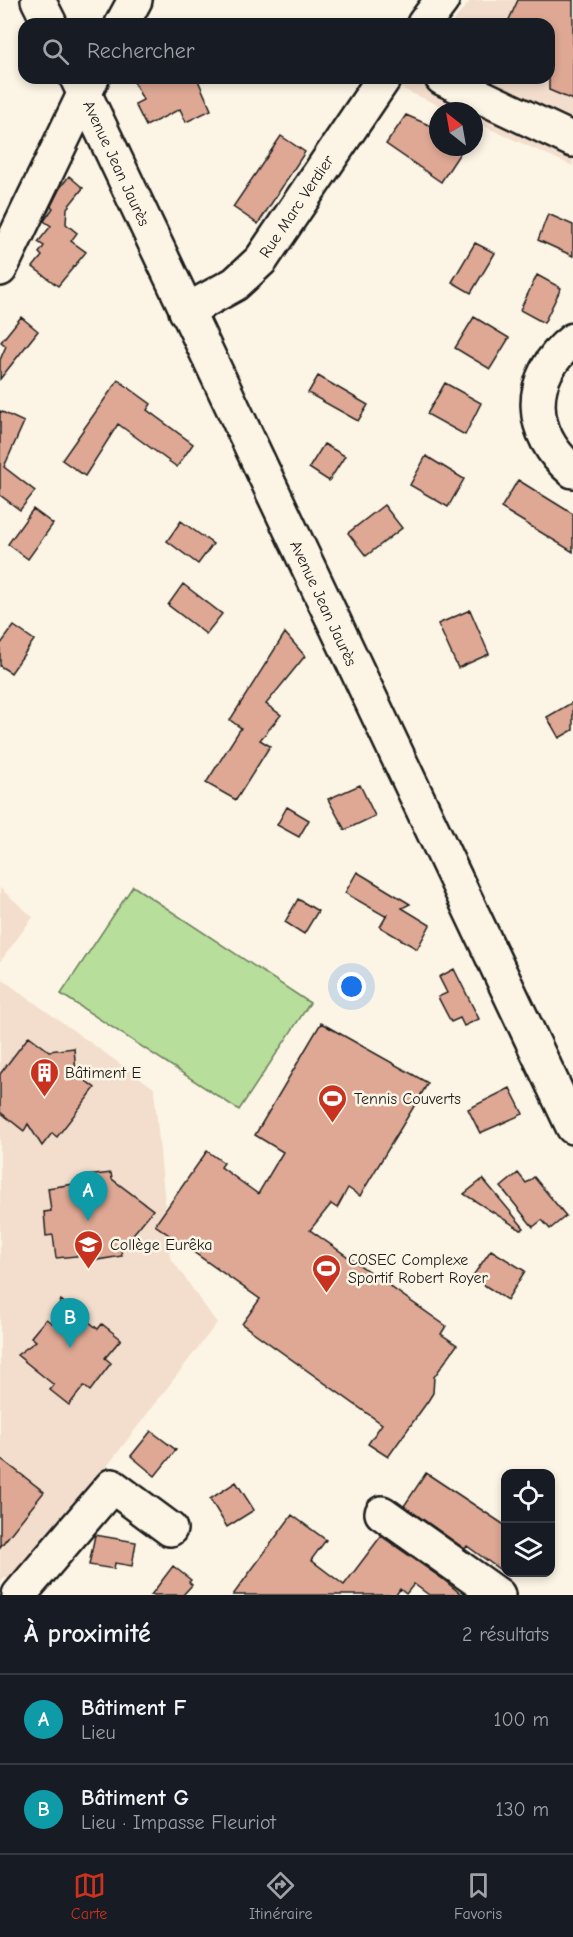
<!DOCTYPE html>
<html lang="fr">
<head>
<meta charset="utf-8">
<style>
	:root { --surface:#171b24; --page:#20242c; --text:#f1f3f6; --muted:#9ea1a6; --line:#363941; --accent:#c8321e }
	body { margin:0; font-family:"Comic Neue",sans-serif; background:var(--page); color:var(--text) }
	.controls { position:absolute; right:18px; bottom:18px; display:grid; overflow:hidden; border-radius:12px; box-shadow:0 3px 9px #0003 }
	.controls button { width:54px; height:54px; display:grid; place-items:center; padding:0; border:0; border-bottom:2px solid var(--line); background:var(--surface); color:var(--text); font:30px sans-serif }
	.compass { position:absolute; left:429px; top:102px; width:54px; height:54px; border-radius:50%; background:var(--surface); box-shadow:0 3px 9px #0003; rotate:329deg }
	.you { position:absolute; left:352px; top:987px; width:21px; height:21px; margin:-15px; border:4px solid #fff; border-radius:50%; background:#1a73e8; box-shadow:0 0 0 9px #1a73e833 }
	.badge { display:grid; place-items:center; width:39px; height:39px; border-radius:50%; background:var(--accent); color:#fff; font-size:20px; font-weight:700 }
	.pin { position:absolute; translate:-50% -50px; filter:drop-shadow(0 2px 3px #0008) }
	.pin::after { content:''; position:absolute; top:32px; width:21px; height:18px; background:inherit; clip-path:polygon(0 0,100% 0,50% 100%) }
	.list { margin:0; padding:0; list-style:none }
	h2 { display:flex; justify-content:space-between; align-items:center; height:78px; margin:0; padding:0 24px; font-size:26px }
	h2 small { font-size:20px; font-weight:400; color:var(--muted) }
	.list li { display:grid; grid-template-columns:39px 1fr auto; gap:18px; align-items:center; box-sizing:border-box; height:90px; padding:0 24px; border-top:2px solid var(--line) }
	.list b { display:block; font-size:22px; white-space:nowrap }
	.list p { margin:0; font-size:20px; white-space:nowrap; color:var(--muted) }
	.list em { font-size:20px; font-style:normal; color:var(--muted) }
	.icon { flex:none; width:33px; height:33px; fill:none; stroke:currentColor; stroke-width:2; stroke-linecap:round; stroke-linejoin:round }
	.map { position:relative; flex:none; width:573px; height:1595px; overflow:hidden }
	.search { position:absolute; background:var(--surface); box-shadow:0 3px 9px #0003; left:18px; right:18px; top:18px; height:66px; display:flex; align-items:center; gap:15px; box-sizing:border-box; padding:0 21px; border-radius:18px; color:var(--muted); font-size:22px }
	.sheet { height:258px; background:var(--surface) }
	nav { display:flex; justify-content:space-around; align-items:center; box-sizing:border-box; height:84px; border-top:2px solid var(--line); background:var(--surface); font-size:16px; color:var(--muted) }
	nav a { display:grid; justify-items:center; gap:3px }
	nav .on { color:var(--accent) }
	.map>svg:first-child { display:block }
</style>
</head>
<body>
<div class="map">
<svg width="573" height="1595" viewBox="0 0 573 1595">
	<rect width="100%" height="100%" fill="#fcf5e5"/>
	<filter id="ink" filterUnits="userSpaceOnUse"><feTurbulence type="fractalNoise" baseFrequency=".0167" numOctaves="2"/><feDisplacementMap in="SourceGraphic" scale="12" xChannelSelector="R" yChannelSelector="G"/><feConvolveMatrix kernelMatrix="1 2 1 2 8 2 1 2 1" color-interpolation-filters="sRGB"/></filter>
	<g filter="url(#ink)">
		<!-- built -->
		<path fill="#f3decd" d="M471 0H573V166L474 122V111H451L398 87 406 78H549V24H451Z
			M0 888 33 917 0 962Z
			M0 978 154 1088 170 1257 217 1323 16 1585 5 1577 0 1583Z"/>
		<!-- green -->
		<path fill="#b7de9a" stroke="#6a7d5b" stroke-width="1.5" d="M133 886 310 1003 239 1110 61 994Z"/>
		<!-- building -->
		<path fill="#dea894" stroke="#1c1c1c" stroke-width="1.5" d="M518 0H573V100L549 90V24H507Z
			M132 78H197L211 110 186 122 180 109 146 126 135 104 143 100Z
			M406 115 438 129V147H464L441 182 386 144Z
			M281 136 305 152 258 224 233 207Z
			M69 176 83 188 67 208 66 224 77 233 71 241 86 252 58 286 33 267 42 256 39 253 44 246 38 242 51 226 44 221 53 208 51 206 60 188Z
			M548 214 573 225V256L538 240Z
			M475 243 495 253 471 293 452 282Z
			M537 275 561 288 544 323 520 310Z
			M21 317 38 331 0 379V360L6 346 1 342Z
			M474 317 509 338 490 369 455 348Z
			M318 376 368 405 358 421 308 393Z
			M118 380 151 404 147 410 193 444 177 467 118 424 85 476 62 460Z
			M445 383 481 403 465 435 427 414Z
			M0 411 24 422 4 467 35 491 20 510 0 495Z
			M324 444 345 456 329 481 309 468Z
			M426 456 464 479 448 507 410 485Z
			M518 480 573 514V552L501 508Z
			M384 505 402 528 366 556 348 533Z
			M33 509 53 524 28 559 8 544Z
			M181 521 213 544 198 564 167 541Z
			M183 584 222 614 206 634 168 605Z
			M470 610 489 654 458 668 438 624Z
			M14 626 34 640 11 673 0 666V645Z
			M285 633 305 656 266 704 281 715 260 740 270 746 236 800 206 783 241 728 230 720Z
			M573 702V730L559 738 547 717Z
			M360 785 375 816 345 830 328 799Z
			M287 807 309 820 299 837 277 825Z
			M357 872 410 904 402 908 430 925 417 949 380 927 387 915 385 916 345 893Z
			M298 899 318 911 304 934 285 922Z
			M454 969 479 1019 464 1026 460 1018 451 1022 438 997 447 993 439 977Z
			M321 1023 428 1083 360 1196 348 1188 337 1208 331 1204 310 1230 446 1326 441 1334 457 1345 434 1377 433 1393 428 1401 388 1457 368 1444 382 1424 242 1324 260 1299 155 1225 207 1151 224 1163 221 1167 258 1194 283 1152 255 1135Z
			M29 1036 49 1051 74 1048 76 1073 95 1088 57 1137 52 1133 42 1146 28 1124 24 1131 0 1112V1074Z
			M510 1088 523 1114 480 1133 468 1109Z
			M111 1173 112 1179 153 1210 121 1249 122 1256 97 1260V1254L56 1258 53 1235 46 1236 44 1212 51 1211 48 1188 87 1182V1176Z
			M518 1173 526 1183 534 1177 566 1216 550 1229 542 1220 533 1227 501 1187Z
			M483 1179 524 1228 521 1230 464 1194Z
			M491 1250 525 1271 507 1300 472 1277Z
			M61 1300 98 1329 102 1324 121 1339 105 1358 111 1363 90 1391 84 1386 69 1405 50 1390 54 1385 17 1355 36 1341 31 1337 46 1319 52 1323Z
			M151 1431 176 1450 155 1476 131 1456Z
			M0 1458 44 1492 0 1547Z
			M426 1473 506 1526V1574L467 1546 465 1549 404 1506Z
			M236 1482 254 1510 227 1527 210 1499Z
			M292 1515 326 1540 311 1560 344 1585 381 1536 444 1580 462 1595H429L414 1584 406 1594 400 1589 396 1595H233Z
			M95 1535 136 1542 132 1566 115 1563 114 1569 89 1565Z
			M173 1566 191 1580 189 1582 192 1585 183 1595H151Z"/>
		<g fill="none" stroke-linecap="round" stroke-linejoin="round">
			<defs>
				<path id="minor" d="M122 24 135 0
					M424 24 442 0
					M442 78 573 140
					M0 269 92 78
					M186 311 235 284 261 260 384 78
					M573 340C525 377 528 434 573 471
					M382 1513 498 1595
					M19 1595 112 1486 170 1529"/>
				<path id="major" d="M38 0 50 24
					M77 78 573 1127"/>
			</defs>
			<!-- minor casing -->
			<use href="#minor" stroke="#1c1c1c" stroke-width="38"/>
			<!-- major casing -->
			<use href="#major" stroke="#1c1c1c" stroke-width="38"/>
			<!-- minor -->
			<use href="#minor" stroke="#fcf5e5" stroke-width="33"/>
			<!-- major -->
			<use href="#major" stroke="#fcf5e5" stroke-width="33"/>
		</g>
	</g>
	<!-- icons -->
	<defs>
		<symbol id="building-pin" viewBox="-11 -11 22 30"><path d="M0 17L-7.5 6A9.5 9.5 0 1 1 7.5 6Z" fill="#c8321e" stroke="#fcf5e5"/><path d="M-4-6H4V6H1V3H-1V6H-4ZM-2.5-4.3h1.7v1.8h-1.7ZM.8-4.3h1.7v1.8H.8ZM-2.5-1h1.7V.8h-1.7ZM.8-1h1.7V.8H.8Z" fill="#fff"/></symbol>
		<symbol id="stadium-pin" viewBox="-11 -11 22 30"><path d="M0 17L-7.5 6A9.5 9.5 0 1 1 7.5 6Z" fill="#c8321e" stroke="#fcf5e5"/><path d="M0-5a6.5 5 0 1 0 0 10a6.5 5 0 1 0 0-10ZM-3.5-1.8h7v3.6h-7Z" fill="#fff"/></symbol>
		<symbol id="school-pin" viewBox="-11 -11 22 30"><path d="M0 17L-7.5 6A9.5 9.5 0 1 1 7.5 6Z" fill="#c8321e" stroke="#fcf5e5"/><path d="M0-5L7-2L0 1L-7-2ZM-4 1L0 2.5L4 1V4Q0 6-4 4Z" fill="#fff"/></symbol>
	</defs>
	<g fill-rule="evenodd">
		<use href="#building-pin" x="28" y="1056" width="33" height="45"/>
		<use href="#stadium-pin" x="316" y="1082" width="33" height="45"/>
		<use href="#school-pin" x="72" y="1228" width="33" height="45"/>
		<use href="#stadium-pin" x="310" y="1252" width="33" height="45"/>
	</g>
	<g text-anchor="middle" stroke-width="5" stroke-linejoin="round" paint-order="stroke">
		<!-- street labels -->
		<g font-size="16" fill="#1c1c1c" stroke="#fcf5e5">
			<text transform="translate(117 163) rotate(65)" y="6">Avenue Jean Jaurès</text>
			<text transform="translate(296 206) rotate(-56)" y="6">Rue Marc Verdier</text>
			<text transform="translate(324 603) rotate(65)" y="6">Avenue Jean Jaurès</text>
		</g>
		<!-- poi labels -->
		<g font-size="16" fill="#1c1c1c" stroke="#fcf5e5" text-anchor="start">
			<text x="65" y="1078">Bâtiment E</text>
			<text x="354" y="1104">Tennis Couverts</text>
			<text x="110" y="1250">Collège Eurêka</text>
			<text x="348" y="1265">COSEC Complexe<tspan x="348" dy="18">Sportif Robert Royer</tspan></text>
		</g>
	</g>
</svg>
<div class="controls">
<button><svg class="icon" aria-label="locate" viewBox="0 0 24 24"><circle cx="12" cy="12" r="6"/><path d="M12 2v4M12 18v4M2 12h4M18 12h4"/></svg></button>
<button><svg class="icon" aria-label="layers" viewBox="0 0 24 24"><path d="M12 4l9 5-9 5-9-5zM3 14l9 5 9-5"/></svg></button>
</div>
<svg class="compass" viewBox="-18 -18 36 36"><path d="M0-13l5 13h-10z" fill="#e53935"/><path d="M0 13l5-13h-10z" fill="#9ea1a6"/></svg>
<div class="you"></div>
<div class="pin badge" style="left:88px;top:1221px;background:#0f9aa8">A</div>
<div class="pin badge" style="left:70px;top:1348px;background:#0f9aa8">B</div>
<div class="search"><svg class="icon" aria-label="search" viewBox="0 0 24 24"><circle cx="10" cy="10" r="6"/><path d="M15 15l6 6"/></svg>Rechercher</div>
</div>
<section class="sheet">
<h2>À proximité<small>2 résultats</small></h2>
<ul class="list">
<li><span class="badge" style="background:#0f9aa8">A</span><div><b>Bâtiment F</b><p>Lieu</p></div><em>100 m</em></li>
<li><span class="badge" style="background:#0f9aa8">B</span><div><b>Bâtiment G</b><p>Lieu · Impasse Fleuriot</p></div><em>130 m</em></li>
</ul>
</section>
<nav>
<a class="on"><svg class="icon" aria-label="map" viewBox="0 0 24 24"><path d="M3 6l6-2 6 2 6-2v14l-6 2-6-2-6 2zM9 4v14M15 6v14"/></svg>Carte</a>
<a><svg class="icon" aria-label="directions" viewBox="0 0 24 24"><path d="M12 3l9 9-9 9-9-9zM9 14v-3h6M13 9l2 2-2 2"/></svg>Itinéraire</a>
<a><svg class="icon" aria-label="saved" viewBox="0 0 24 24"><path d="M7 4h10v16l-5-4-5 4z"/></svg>Favoris</a>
</nav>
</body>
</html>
